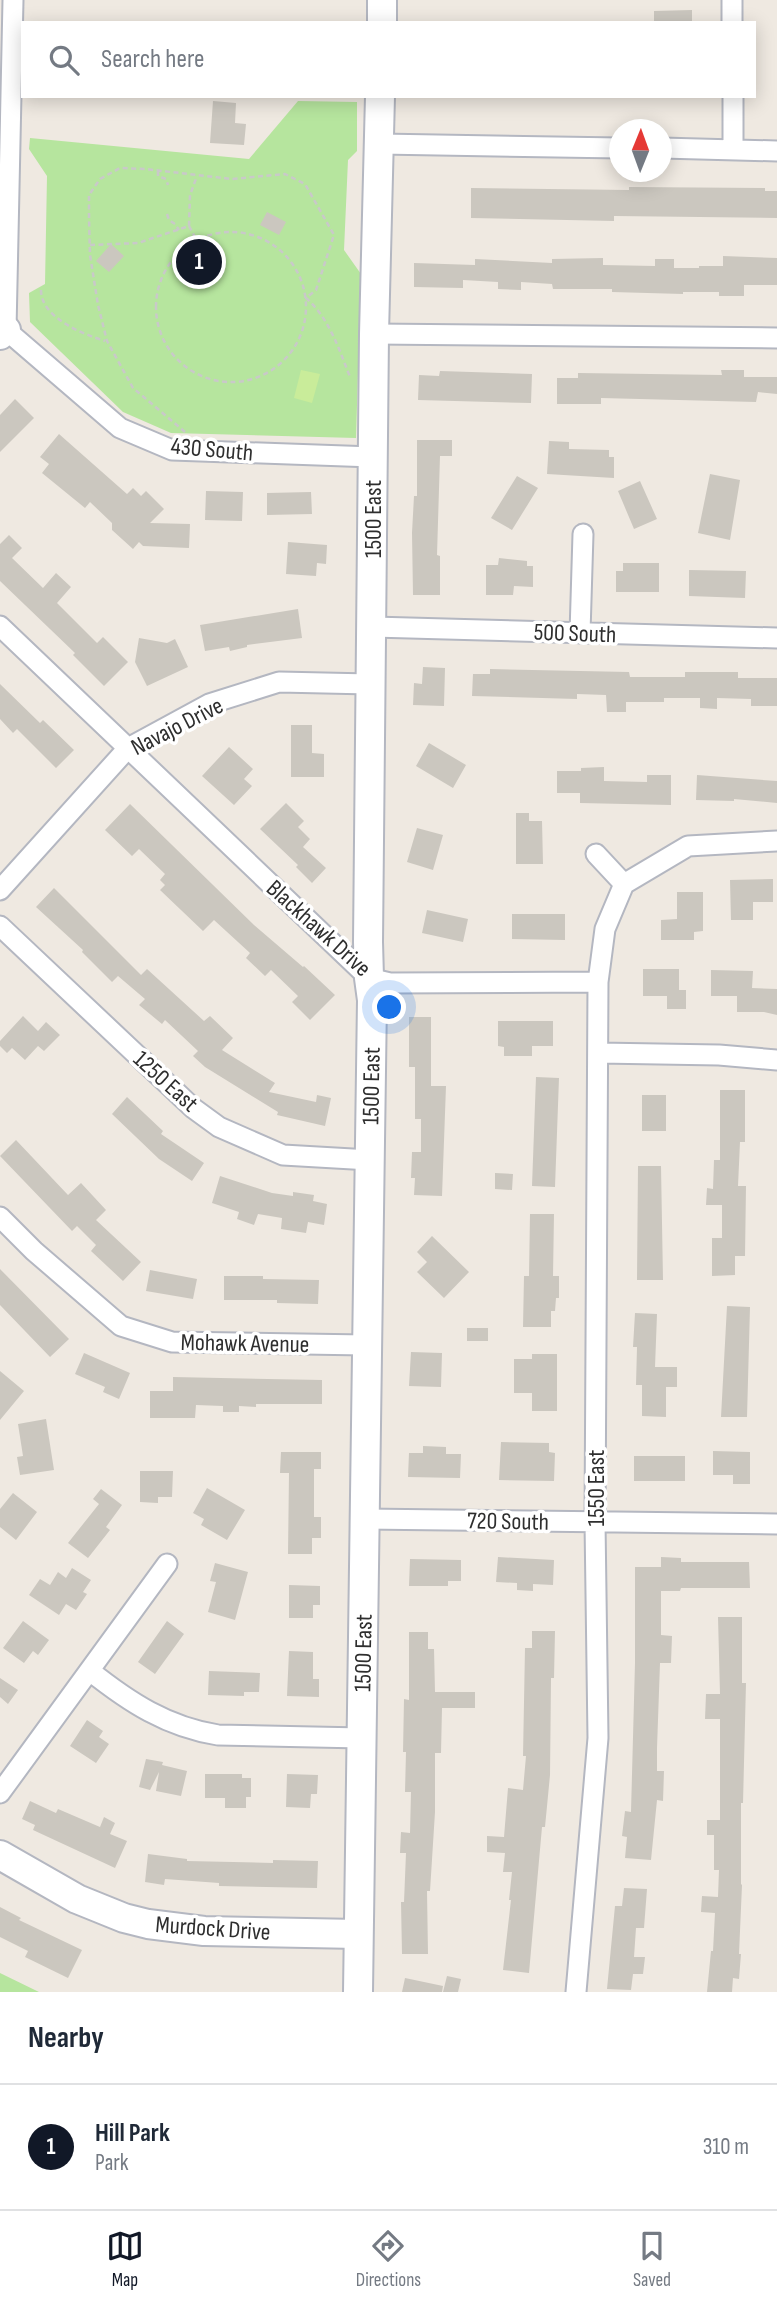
<!DOCTYPE html>
<html lang="en">
<head>
<meta charset="utf-8">
<style>
	:root { --surface:#fff; --page:#f2f2f3; --text:#1f2937; --muted:#747a83; --line:#e0e1e3; --accent:#111827 }
	body { margin:0; font-family:"Sofia Sans Condensed",sans-serif; background:var(--page); color:var(--text) }
	.compass { position:absolute; left:609px; top:119px; width:63px; height:63px; border-radius:50%; background:var(--surface); box-shadow:0 4px 18px #0003; rotate:1deg }
	.you { position:absolute; left:390px; top:1008px; width:24px; height:24px; margin:-18px; border:5px solid #fff; border-radius:50%; background:#1a73e8; box-shadow:0 0 0 10px #1a73e833 }
	.badge { display:grid; place-items:center; width:46px; height:46px; border-radius:50%; background:var(--accent); color:#fff; font-size:23px; font-weight:700 }
	.pin { position:absolute; translate:-50% -50%; border:4px solid #fff; box-shadow:0 2px 7px #0006 }
	.list { margin:0; padding:0; list-style:none }
	h2 { display:flex; justify-content:space-between; align-items:center; height:91px; margin:0; padding:0 28px; font-size:30px }
	h2 small { font-size:23px; font-weight:400; color:var(--muted) }
	.list li { display:grid; grid-template-columns:46px 1fr auto; gap:21px; align-items:center; box-sizing:border-box; height:126px; padding:0 28px; border-top:2px solid var(--line) }
	.list b { display:block; font-size:26px; white-space:nowrap }
	.list p { margin:0; font-size:23px; white-space:nowrap; color:var(--muted) }
	.list em { font-size:23px; font-style:normal; color:var(--muted) }
	.icon { flex:none; width:38px; height:38px; fill:none; stroke:currentColor; stroke-width:2; stroke-linecap:round; stroke-linejoin:round }
	.map { position:relative; flex:none; width:777px; height:1992px; overflow:hidden }
	.search { position:absolute; background:var(--surface); box-shadow:0 4px 18px #0003; left:21px; right:21px; top:21px; height:77px; display:flex; align-items:center; gap:18px; box-sizing:border-box; padding:0 24px; border-radius:0px; color:var(--muted); font-size:26px }
	.sheet { height:217px; background:var(--surface) }
	nav { display:flex; justify-content:space-around; align-items:center; box-sizing:border-box; height:98px; border-top:2px solid var(--line); background:var(--surface); font-size:19px; color:var(--muted) }
	nav a { display:grid; justify-items:center; gap:4px }
	nav .on { color:var(--accent) }
	.map>svg:first-child { display:block }
</style>
</head>
<body>
<div class="map">
<svg width="777" height="1992" viewBox="0 0 777 1992">
	<rect width="100%" height="100%" fill="#efe9e1"/>
	<!-- green -->
	<path fill="#b6e59e" d="M298 101 357 102V151L348 160 344 250 361 274 356 438 171 433 123 412 30 322 29 293 45 284 47 176 29 149 30 138 249 159Z
		M0 1973 39 1992H0Z"/>
	<!-- pitch -->
	<path fill="#c9ec9a" d="M301 370 320 374 312 403 294 398Z"/>
	<!-- building -->
	<path fill="#cbc7bf" d="M692 10V23H654V11Z
		M213 101 236 103 235 123 246 124 244 145 210 143Z
		M629 187 765 188V191H777V218L614 216V221L471 218V188L629 190Z
		M267 212 286 222 279 235 260 225Z
		M111 244 124 256 109 272 96 261Z
		M723 256 777 258V285H744V296H719V292H683V294L612 292V289H553L552 284 521 282V290L498 289V282L463 280V288L414 287V263L475 265V259L552 263V259L603 258V265L655 266V259H674V268H699V266H723Z
		M721 370H744V377H777V394L758 392 756 402 601 398V404H557V378H578V373L722 375Z
		M440 371 532 374 531 403 418 400 419 375 439 376Z
		M15 399 34 418 0 452V415Z
		M59 434 127 494 133 488 141 496 146 491 164 509 150 523 190 524 189 548 143 546 139 542 133 549 112 530V523L90 502 85 508 42 473 49 464 40 457Z
		M417 440H452V456H440L437 555 440 556V595H413L412 533 414 496H417Z
		M549 441 569 442V449L609 450V457H614V478L547 474Z
		M710 474 740 480 730 540 698 533Z
		M517 476 538 488 512 530 491 518Z
		M640 481 657 519 634 529 618 491Z
		M206 491 243 492 242 521 205 520Z
		M311 492 312 514 267 515V493Z
		M9 535 22 548 12 558 43 588 56 573 71 587 57 603 97 643 103 637 128 662 104 686 73 655 75 653 0 581V544Z
		M288 542 327 545 326 564 317 563 316 576 286 574Z
		M499 558 527 561V566H533V587L514 586 513 595H486V565H498Z
		M623 563H659V592H616V571H623Z
		M689 570 746 571 745 598 689 596Z
		M298 609 302 638 247 645V647L230 651 229 647 205 651 200 625Z
		M139 638 167 643 175 639 188 667 147 686 135 662Z
		M423 667 445 668 444 706 413 705 414 683 422 684Z
		M490 669 629 672 630 677H685V672H738V678H777V706H751V699L717 698V709L700 708V698H664V702H626V712H607L606 695 577 694V699L472 696 473 674H490Z
		M0 684 40 723 43 720 74 750 56 768 17 729 13 733 0 719Z
		M291 725H312V753L324 754V777H291Z
		M429 743 466 765 453 788 416 766Z
		M229 747 253 769 244 779 252 786 234 805 202 776Z
		M604 767V781L647 782V775H671V805L580 803V793H557V771H581V768Z
		M697 775 777 781V803L734 799V801L696 800Z
		M286 803 304 821 298 827 310 839 303 847 326 868 312 883 296 867 298 865 260 829Z
		M130 804 254 925 303 967 304 966 335 995 310 1020 292 1002 298 996 271 970 265 976 246 958 250 953 214 920 203 931 160 890 165 885 160 880 165 874 139 849 132 856 105 830Z
		M516 813H529V821H542L543 864H516Z
		M417 828 443 835 433 870 407 862Z
		M773 879V902H753V920H731L730 880Z
		M54 888 141 975 147 969 204 1021 210 1016 233 1038 222 1050 275 1083 269 1092 316 1102 317 1095 331 1098 325 1126 277 1115 278 1112 205 1067 193 1056 198 1051 165 1020 162 1024 139 1005 145 999 118 976 112 982 82 952 83 950 36 907Z
		M677 892H703V931L694 932V940H661V920L677 919Z
		M427 910 468 919 463 942 422 933Z
		M512 914H565V940L512 939Z
		M643 969H679V990H686V1009H667V996H643Z
		M711 970 753 971 752 988 777 989V1015L764 1012H737V996H711Z
		M23 1016 38 1031 46 1022 60 1035 44 1051 38 1046 25 1060 12 1048 7 1053 0 1046V1041Z
		M409 1017H431V1086H446L442 1196 414 1195 415 1178H411L412 1152H421V1119H415V1067H409Z
		M498 1021H553V1046H532V1056H504V1047L498 1046Z
		M536 1077 559 1078 555 1187 532 1186Z
		M720 1090H745V1142H740L738 1186H746L745 1256H735V1275L712 1276V1238H722V1205H706L707 1188 713 1189 714 1160H720Z
		M642 1095H666V1131H642Z
		M127 1097 163 1131 161 1134 204 1163 192 1181 159 1159 112 1114Z
		M16 1140 68 1195 81 1183 106 1210 96 1220 141 1262 123 1281 91 1251 96 1245 77 1226 72 1231 0 1156Z
		M638 1166H661L663 1280H637Z
		M495 1173 513 1174 512 1190 495 1189Z
		M220 1176 272 1193 293 1196V1192L314 1195 313 1201 327 1204 324 1225 308 1222 306 1233 281 1229 282 1218 258 1214 254 1225 237 1219 239 1212 212 1203Z
		M530 1214H554L553 1276H559V1298H556L555 1311H551V1327H523L524 1276H529Z
		M432 1236 469 1272 444 1298 417 1272 427 1262 417 1252Z
		M0 1269 69 1339 50 1357 0 1305Z
		M150 1270 197 1279 193 1299 146 1291Z
		M224 1276H263V1279L319 1280 318 1304 277 1303V1300H224Z
		M727 1306 750 1307 747 1417H721Z
		M635 1313 657 1314 655 1367H677V1387H666V1417L642 1416V1385H636L637 1347H633Z
		M467 1328H488V1341H467Z
		M411 1352 442 1353 441 1387 409 1386Z
		M84 1353 130 1373 119 1399 103 1392 105 1387 75 1374Z
		M532 1354H557V1411H532V1393H514V1359H532Z
		M0 1371 24 1391 0 1420Z
		M173 1377 322 1380V1404H256V1407L239 1406V1412H223V1406L196 1405 195 1418H150V1391H173Z
		M46 1419 54 1470 20 1475 17 1457 23 1456 18 1424Z
		M501 1442 549 1443V1452L555 1453 554 1481 499 1480Z
		M423 1446 446 1447V1454H461L460 1478 408 1477 409 1453H423Z
		M713 1451 750 1452V1484H733V1475H713Z
		M281 1452H321V1469H314V1517H321V1538H312V1554H288L289 1473H280Z
		M634 1456H685V1481H634Z
		M140 1471H173L172 1497H158V1503L140 1502Z
		M207 1488 245 1510 227 1540 201 1525 204 1519 193 1513Z
		M101 1489 122 1505 106 1527 110 1530 88 1558 68 1543 99 1504 93 1499Z
		M13 1493 37 1512 16 1540 0 1527V1509Z
		M498 1557 554 1560 553 1585 533 1584V1591L517 1590V1583L496 1582Z
		M661 1557 681 1558V1562H749L750 1588H681L680 1591H661V1635L672 1636 671 1663H660L657 1748V1771H664L663 1801 657 1800 651 1860 625 1858 627 1837 622 1836 625 1811 631 1812 635 1663V1567H661Z
		M410 1559 461 1560V1581H448V1586H409Z
		M215 1563 248 1572 235 1620 208 1612 216 1582 210 1581Z
		M72 1568 91 1580 83 1592 87 1594 76 1610 66 1604 59 1615 29 1595 40 1579 50 1585 58 1572 66 1578Z
		M289 1585 320 1586V1605H313V1618H289Z
		M718 1617H742V1683H746L743 1803H741V1884L742 1885 739 1954H741L739 1979 733 1978 732 1992H707L711 1951H713L715 1913 701 1912 702 1896 718 1897 719 1870H714V1835H707V1820H720V1719H705L706 1694H720Z
		M23 1621 49 1640 38 1655 33 1651 24 1663 3 1648Z
		M167 1621 184 1634 155 1674 138 1662Z
		M532 1631H555L554 1678H551L550 1775 545 1827H542L529 1973 503 1970 511 1900H509L512 1872H503L505 1853 487 1852V1836L504 1837 508 1788 523 1790 526 1756H523L525 1648H532Z
		M409 1632H428V1649H434L435 1692H475V1708H442L441 1753H435V1812L430 1891H427L428 1954H402L401 1902H404L406 1853H400L401 1832 410 1833 411 1792H405L406 1752H403L404 1699 409 1700Z
		M289 1651 313 1652V1679H319V1697L287 1696Z
		M209 1671 260 1673 259 1692H244V1696L208 1695Z
		M0 1678 18 1690 8 1704 0 1697Z
		M87 1720 103 1731 99 1737 109 1744 96 1763 70 1746Z
		M146 1759 163 1762 162 1765 187 1771 181 1796 156 1791 159 1772 150 1790 139 1787Z
		M205 1774H242V1778H251V1797H246V1808H225V1798H205Z
		M287 1774 318 1775 317 1794H311L310 1808 286 1807Z
		M30 1801 56 1813 58 1809 100 1827 104 1817 115 1823 110 1834 127 1841 115 1868 33 1830 35 1825 22 1819Z
		M148 1854 187 1859V1861L273 1863V1860L318 1861 317 1888 219 1886V1883L165 1879 164 1885 145 1882Z
		M624 1888 647 1889 644 1928H636L634 1957H645L643 1974H633L631 1990 607 1989 615 1906H622Z
		M0 1907 21 1918 19 1920 82 1950 68 1978 25 1957 28 1951 0 1937Z
		M447 1976 461 1979 458 1992H443Z
		M405 1978 443 1986 442 1992H402Z"/>
	<g fill="none" stroke-linecap="round" stroke-linejoin="round">
		<defs>
			<path id="street" d="M13 0 6 330 120 428 172 450 373 457
				M732 0V23
				M733 96V150
				M380 144 620 148
				M662 148 777 151
				M374 334 777 338
				M0 626 369 978 390 983 598 982
				M373 627 777 638
				M580 633 583 534
				M596 854 624 884
				M0 890 128 748 209 704 279 682 370 684
				M0 926 193 1108 219 1127 283 1155 370 1160
				M599 1053 719 1055 777 1060
				M0 1217 34 1251 121 1326 172 1342 366 1345
				M364 1519 777 1524
				M90 1671C129 1702 167 1727 218 1735L362 1738
				M0 1793 167 1564
				M576 1992 598 1738 595 1522 598 982 605 929 624 884 688 846 777 841"/>
			<path id="secondary" d="M382 23V0
				M0 335 6 330
				M0 1855 77 1899 124 1918 148 1924 204 1931 358 1934
				M358 1992 372 1000 369 978 368 942 374 334 380 96"/>
		</defs>
		<!-- street casing -->
		<use href="#street" stroke="#b4b7c1" stroke-width="23"/>
		<!-- secondary casing -->
		<use href="#secondary" stroke="#b4b7c1" stroke-width="32"/>
		<!-- path -->
		<path stroke="#c9c9c9" stroke-width="2.5" stroke-dasharray="5 3.5" stroke-linecap="butt" d="M158 171V176L166 179 168 185
			M167 214 169 220 175 224 179 230
			M189 226 196 239
			M156 307a75 75 0 1 1 150 0a75 75 0 1 1-150 0Z
			M90 245 138 243 189 226 190 195 197 176
			M41 290C41 318 83 334 105 341
			M185 432 133 388 107 341 98 305 90 255 89 218V195L100 179 120 168 145 169 232 179 285 174 305 184 334 235 316 290 306 298C329 318 339 349 350 377"/>
		<!-- street -->
		<use href="#street" stroke="#fff" stroke-width="19"/>
		<!-- secondary -->
		<use href="#secondary" stroke="#fff" stroke-width="28"/>
	</g>
	<g text-anchor="middle" stroke-width="7" stroke-linejoin="round" paint-order="stroke">
		<!-- street labels -->
		<g font-size="24" fill="#2e2e2e" stroke="#fff">
			<text transform="translate(212 449) rotate(5)" y="8">430 South</text>
			<text transform="translate(373 519) rotate(-90)" y="8">1500 East</text>
			<text transform="translate(575 633) rotate(2)" y="8">500 South</text>
			<text transform="translate(177 726) rotate(-27)" y="8">Navajo Drive</text>
			<text transform="translate(319 928) rotate(42)" y="8">Blackhawk Drive</text>
			<text transform="translate(166 1081) rotate(42)" y="8">1250 East</text>
			<text transform="translate(371 1086) rotate(-89)" y="8">1500 East</text>
			<text transform="translate(245 1343) rotate(1)" y="8">Mohawk Avenue</text>
			<text transform="translate(596 1488) rotate(-90)" y="8">1550 East</text>
			<text transform="translate(508 1521) rotate(1)" y="8">720 South</text>
			<text transform="translate(363 1653) rotate(-89)" y="8">1500 East</text>
			<text transform="translate(213 1928) rotate(4)" y="8">Murdock Drive</text>
		</g>
	</g>
</svg>
<svg class="compass" viewBox="-18 -18 36 36"><path d="M0-13l5 13h-10z" fill="#e53935"/><path d="M0 13l5-13h-10z" fill="#747a83"/></svg>
<div class="you"></div>
<div class="pin badge" style="left:199px;top:262px">1</div>
<div class="search"><svg class="icon" aria-label="search" viewBox="0 0 24 24"><circle cx="10" cy="10" r="6"/><path d="M15 15l6 6"/></svg>Search here</div>
</div>
<section class="sheet">
<h2>Nearby<small></small></h2>
<ul class="list">
<li><span class="badge">1</span><div><b>Hill Park</b><p>Park</p></div><em>310 m</em></li>
</ul>
</section>
<nav>
<a class="on"><svg class="icon" aria-label="map" viewBox="0 0 24 24"><path d="M3 6l6-2 6 2 6-2v14l-6 2-6-2-6 2zM9 4v14M15 6v14"/></svg>Map</a>
<a><svg class="icon" aria-label="directions" viewBox="0 0 24 24"><path d="M12 3l9 9-9 9-9-9zM9 14v-3h6M13 9l2 2-2 2"/></svg>Directions</a>
<a><svg class="icon" aria-label="saved" viewBox="0 0 24 24"><path d="M7 4h10v16l-5-4-5 4z"/></svg>Saved</a>
</nav>
</body>
</html>
